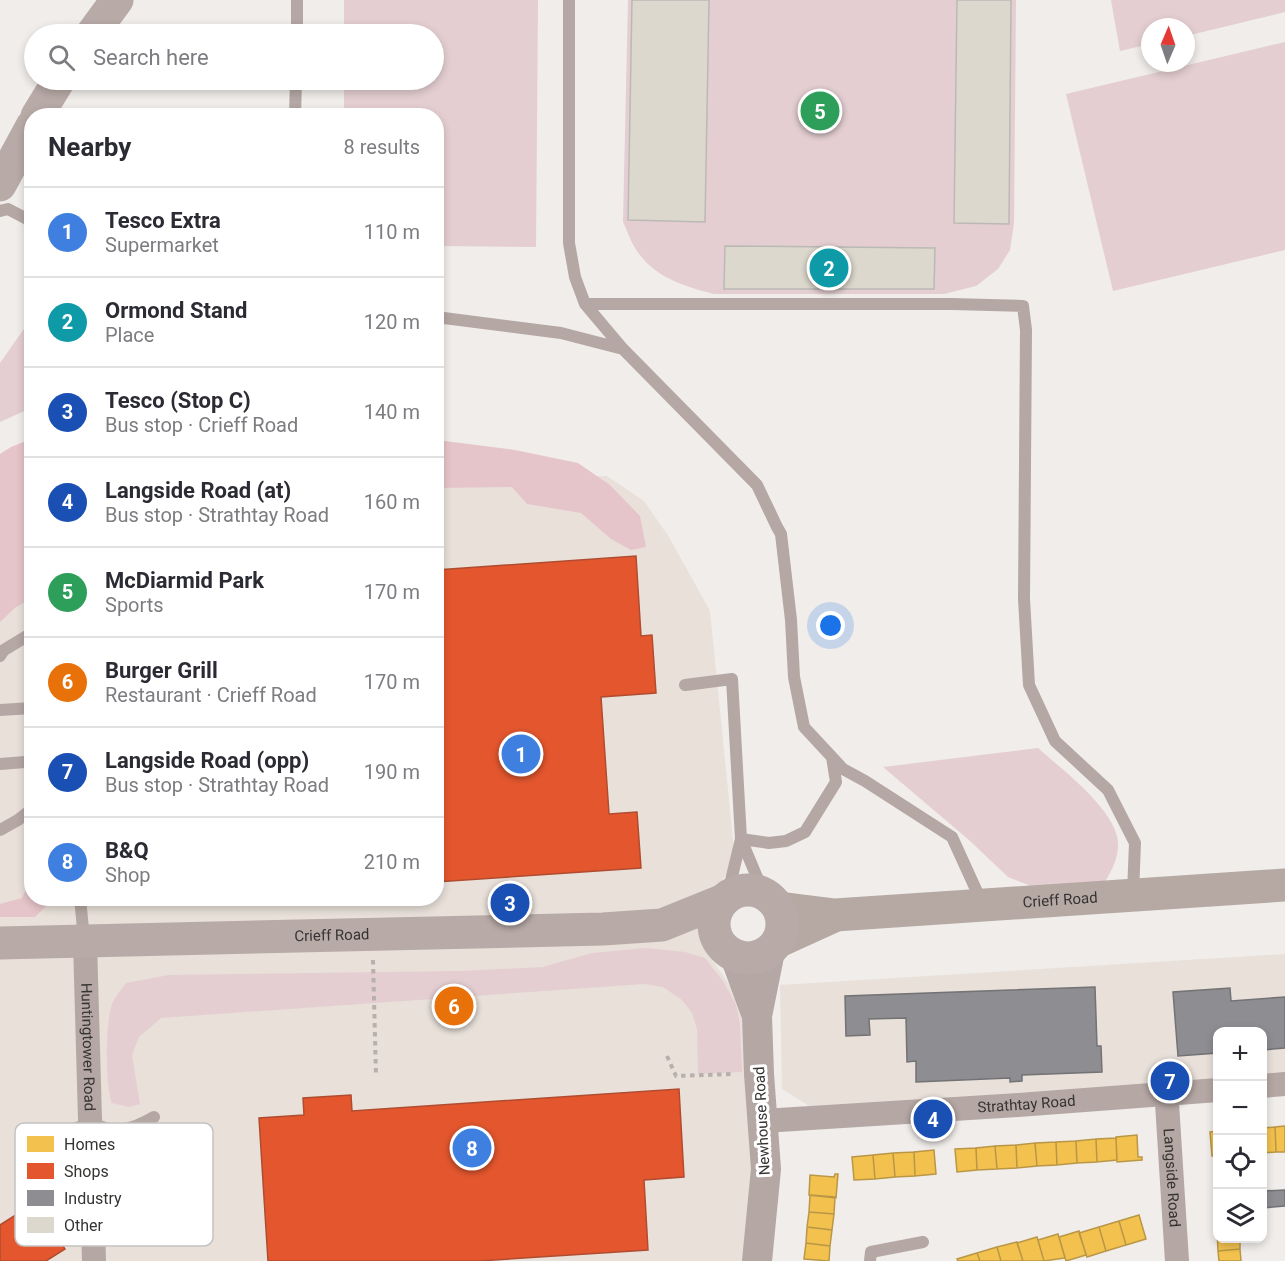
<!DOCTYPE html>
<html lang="en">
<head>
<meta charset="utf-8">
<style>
	:root { --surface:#fff; --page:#f2f2f3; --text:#2b2b33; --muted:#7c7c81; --line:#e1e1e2; --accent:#0b8043 }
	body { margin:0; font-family:Roboto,sans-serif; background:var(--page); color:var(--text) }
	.controls { position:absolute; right:18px; bottom:18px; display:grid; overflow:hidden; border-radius:12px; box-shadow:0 3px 9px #0003 }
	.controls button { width:54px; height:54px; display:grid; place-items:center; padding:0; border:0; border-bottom:2px solid var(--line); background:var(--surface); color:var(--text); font:30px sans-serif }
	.compass { position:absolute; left:1141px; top:18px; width:54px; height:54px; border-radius:50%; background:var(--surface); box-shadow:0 3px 9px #0003; rotate:2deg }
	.you { position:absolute; left:831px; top:626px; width:21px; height:21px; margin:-15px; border:4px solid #fff; border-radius:50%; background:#1a73e8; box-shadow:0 0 0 9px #1a73e833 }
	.badge { display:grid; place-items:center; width:39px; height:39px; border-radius:50%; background:var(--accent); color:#fff; font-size:20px; font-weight:700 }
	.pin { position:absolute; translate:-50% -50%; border:3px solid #fff; box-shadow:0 2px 6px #0006 }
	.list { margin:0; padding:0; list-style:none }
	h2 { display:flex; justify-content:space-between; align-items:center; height:78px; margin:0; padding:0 24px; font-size:26px }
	h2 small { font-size:20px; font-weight:400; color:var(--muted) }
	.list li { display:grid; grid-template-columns:39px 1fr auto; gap:18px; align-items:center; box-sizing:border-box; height:90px; padding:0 24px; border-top:2px solid var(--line) }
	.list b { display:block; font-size:22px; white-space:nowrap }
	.list p { margin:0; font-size:20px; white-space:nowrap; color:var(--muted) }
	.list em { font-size:20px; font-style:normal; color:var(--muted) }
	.icon { flex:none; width:33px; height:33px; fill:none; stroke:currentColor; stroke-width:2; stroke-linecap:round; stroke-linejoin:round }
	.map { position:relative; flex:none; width:1285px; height:1261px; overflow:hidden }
	.search { position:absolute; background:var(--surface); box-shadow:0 3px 9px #0003; left:24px; top:24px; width:420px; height:66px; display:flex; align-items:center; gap:15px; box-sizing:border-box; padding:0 21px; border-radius:33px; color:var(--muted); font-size:22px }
	.panel { position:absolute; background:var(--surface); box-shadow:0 3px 9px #0003; left:24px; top:108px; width:420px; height:798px; border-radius:24px }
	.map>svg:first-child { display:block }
</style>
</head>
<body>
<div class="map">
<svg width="1285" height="1261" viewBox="0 0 1285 1261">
	<rect width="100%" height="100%" fill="#f0edea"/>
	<!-- built -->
	<path fill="#e8e0d9" d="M607 476 644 501 669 537 710 611 735 860 712 896 707 952 746 1009 754 1231 745 1261H0V609L31 592 32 898H436L437 480Z
		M1285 954V1074L1263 1076 1262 1032H1218L1217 1080 809 1106 782 1089 780 985Z"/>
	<!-- green -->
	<path fill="#e4ced1" d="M344 0H538L536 247 437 246 436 116 344 115V80H434V34H344Z
		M628 0H1016L1014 223 1010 250 998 269 976 286 944 294H714C683 286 653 277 635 248 630 240 627 230 623 222Z
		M1111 0H1285V12L1186 36V27H1150V44L1120 51Z
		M1285 42V250L1113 291 1066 94Z
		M31 300V408L0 422V363L31 319Z
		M1038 748C1061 769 1121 813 1118 847 1117 862 1110 874 1102 886L1036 888 1008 877 969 840 883 767Z
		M646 948 685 952 705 958 723 981 736 1004 740 1024 742 1072 698 1074 697 1029 692 1013 682 1000 663 987 644 984 161 1018 139 1037 132 1055 140 1104 129 1107 112 1103C105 1087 105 1017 113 1002 116 995 122 989 126 983L169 975 459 971 543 967 592 953Z"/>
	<!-- forest -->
	<path fill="#e6c5ca" d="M31 439V599L16 607 0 622V454L11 447Z
		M437 440 515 450 578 463 610 485 640 516 646 547 631 550 611 539 581 513 527 504 512 487 437 488Z
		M31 871 32 898 51 899V901L35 917H0V904L22 898 30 881Z"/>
	<!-- homes -->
	<path fill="#f2c14e" stroke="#ba9746" stroke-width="1.5" d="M1285 1126V1152H1276L1275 1127Z
		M1275 1127 1276 1152 1262 1153V1128Z
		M1218 1131V1156H1212L1210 1132Z
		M1137 1135 1138 1157H1142V1160L1117 1162 1116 1137Z
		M1116 1138 1117 1160 1097 1162 1096 1139Z
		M1096 1139 1097 1162 1077 1163 1076 1141Z
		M1076 1141 1077 1163 1057 1165 1056 1142Z
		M1056 1142 1057 1165 1037 1166 1035 1143Z
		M1035 1143 1037 1166 1017 1168 1016 1145Z
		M1016 1145 1017 1168 997 1169 995 1146Z
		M995 1146 997 1169 977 1170 976 1148Z
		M976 1148 977 1170 957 1172 955 1149Z
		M934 1150 936 1174 915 1176 914 1152Z
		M914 1152 915 1176 895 1177 893 1153Z
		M893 1153 895 1177 875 1179 873 1155Z
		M873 1155 875 1179 854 1180 852 1157Z
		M835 1174H838L836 1198 809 1195 810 1175 834 1177Z
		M810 1195 835 1197 834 1214 809 1212Z
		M809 1212 834 1214 832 1230 807 1227Z
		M1139 1215 1146 1239 1126 1245 1119 1221Z
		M1119 1221 1126 1245 1106 1251 1099 1227Z
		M807 1227 832 1230 830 1246 806 1243Z
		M1099 1227 1106 1251 1087 1257 1079 1233Z
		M1217 1230 1218 1238H1240V1249L1218 1251Z
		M1079 1231 1086 1255 1066 1261 1059 1237Z
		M1058 1234 1065 1258 1044 1261 1038 1240Z
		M1037 1237 1044 1261H1023L1017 1243Z
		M1017 1242 1023 1261H1001L997 1247Z
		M806 1243 830 1246 829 1261 804 1259Z
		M997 1247 1001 1261H980L977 1253Z
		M1240 1249 1241 1261H1219L1218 1251Z
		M977 1253 980 1261H958L957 1259Z"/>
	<!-- shops -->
	<path fill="#e4572e" stroke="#b04c2f" stroke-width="1.5" d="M636 556 641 636 652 635 656 693 601 697 609 814 637 812 641 868 436 882V570Z
		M679 1089 684 1177 644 1180 648 1250 479 1261H268L259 1118 304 1115 303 1098 351 1095 352 1111Z
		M25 1209 39 1231 49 1224 65 1249 46 1261H0V1225Z"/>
	<!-- industry -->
	<path fill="#8d8d92" stroke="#737275" stroke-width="1.5" d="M1095 987 1097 1046H1101L1102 1072 1022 1075V1081L1010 1082V1078L916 1082V1061L907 1062 906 1018 869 1019 870 1035 846 1036 845 996Z
		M1230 988 1231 1001 1285 997V1048L1262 1050V1032H1218V1053L1178 1056 1173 992Z
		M1285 1190V1206L1262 1208V1191Z"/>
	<!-- building -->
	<path fill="#ddd8cd" stroke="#bbb9b6" stroke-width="1.5" d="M632 0H709L705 222 628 220Z
		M957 0H1011L1009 224 954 223Z
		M725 246 935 248 934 289H724Z"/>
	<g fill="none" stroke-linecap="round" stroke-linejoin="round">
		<!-- path -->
		<path stroke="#b8b0ad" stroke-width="4" stroke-dasharray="4.5 4.5" stroke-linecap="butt" d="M373 960 376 1076
			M667 1056 676 1076 734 1074"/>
		<!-- service -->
		<path stroke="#b5a7a3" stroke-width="12" d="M569 0V243L575 277 585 304 623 349 757 485 777 527 781 534 791 620 794 677 804 727 843 769 865 781 952 837 978 894 979 903
			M297 34V0
			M295 116 296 80
			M0 211 8 209 27 219 32 225
			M585 304H952L1023 306 1026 330 1024 599 1029 685 1055 741 1108 790 1135 843 1133 893
			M436 317 561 333 623 349
			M0 656 4 650 32 633
			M685 685 732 679 741 839 727 897
			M0 710 32 708
			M0 764 25 762 32 763
			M0 830 18 820 32 809
			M741 839 769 843 786 841 805 832 836 782 832 757
			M741 839 764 894
			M80 898 84 939
			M31 1147 91 1122C114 1135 132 1130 154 1117
			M870 1261 871 1252 923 1242"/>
		<!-- minor -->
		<g stroke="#b5a7a3" stroke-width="24">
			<path id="s1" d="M85 942 94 1261"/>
			<path d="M1262 1086 1285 1084"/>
			<path id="s2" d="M1165 1094 1167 1103 1177 1261"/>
			<path id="s3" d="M763 1121 1018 1105 1218 1090"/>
		</g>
		<!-- tertiary -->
		<path stroke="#b5a7a3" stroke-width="30" d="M735 956 757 1016
			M757 1261 766 1169 759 1074 757 1016 770 951"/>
		<!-- primary -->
		<g stroke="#b6a9a4" stroke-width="33">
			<path id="s4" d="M779 908 835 915 1285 885"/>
			<path d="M779 941 834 916"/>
		</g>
		<!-- trunk -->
		<g stroke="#b8aaa6" stroke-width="33">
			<path d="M92 34 117 0"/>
			<path d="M37 116 59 80"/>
			<path d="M0 185 32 126"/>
			<circle cx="748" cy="924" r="34"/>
			<path id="s5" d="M0 943 603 929 662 925 724 900"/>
		</g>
	</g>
	<g text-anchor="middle" stroke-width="6" stroke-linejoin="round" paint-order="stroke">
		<!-- street labels -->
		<g font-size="15" fill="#363432" stroke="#fff">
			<text dy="5" stroke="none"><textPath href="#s4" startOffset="282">Crieff Road</textPath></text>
			<text dy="5" stroke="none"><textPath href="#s5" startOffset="332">Crieff Road</textPath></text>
			<text dy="5" stroke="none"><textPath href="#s1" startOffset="105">Huntingtower Road</textPath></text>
			<text dy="5" stroke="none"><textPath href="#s3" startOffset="264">Strathtay Road</textPath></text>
			<text transform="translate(762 1121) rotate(-93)" y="5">Newhouse Road</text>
			<text dy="5" stroke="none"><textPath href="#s2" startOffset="84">Langside Road</textPath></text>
		</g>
	</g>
	<!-- legend -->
	<rect x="15" y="1123" width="198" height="123" rx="9" fill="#fff" stroke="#c3c2c2" stroke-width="1.5"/>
	<rect x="27" y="1136" width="27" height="16" fill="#f2c14e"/>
	<rect x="27" y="1163" width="27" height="16" fill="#e4572e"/>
	<rect x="27" y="1190" width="27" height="16" fill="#8d8d92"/>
	<rect x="27" y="1217" width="27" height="16" fill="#ddd8cd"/>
	<g font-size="16" fill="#363432">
		<text x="64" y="1150">Homes</text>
		<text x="64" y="1177">Shops</text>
		<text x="64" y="1204">Industry</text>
		<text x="64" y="1231">Other</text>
	</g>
</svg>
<div class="controls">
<button>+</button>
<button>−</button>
<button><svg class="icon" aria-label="locate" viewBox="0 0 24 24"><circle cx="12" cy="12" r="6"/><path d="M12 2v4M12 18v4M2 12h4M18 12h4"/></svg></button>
<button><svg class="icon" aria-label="layers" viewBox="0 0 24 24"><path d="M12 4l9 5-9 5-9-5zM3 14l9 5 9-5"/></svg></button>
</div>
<svg class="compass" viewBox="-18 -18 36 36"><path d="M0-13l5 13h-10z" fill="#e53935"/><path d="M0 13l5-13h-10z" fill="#7c7c81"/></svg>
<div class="you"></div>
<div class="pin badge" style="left:521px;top:754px;background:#3f7fe0">1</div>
<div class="pin badge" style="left:829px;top:268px;background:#0f9aa8">2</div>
<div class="pin badge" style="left:510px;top:903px;background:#1a4fb4">3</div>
<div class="pin badge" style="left:933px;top:1119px;background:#1a4fb4">4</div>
<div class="pin badge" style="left:820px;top:111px;background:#2e9e5b">5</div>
<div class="pin badge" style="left:454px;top:1006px;background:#e8710a">6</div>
<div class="pin badge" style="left:1170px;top:1081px;background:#1a4fb4">7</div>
<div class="pin badge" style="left:472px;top:1148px;background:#3f7fe0">8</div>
<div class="search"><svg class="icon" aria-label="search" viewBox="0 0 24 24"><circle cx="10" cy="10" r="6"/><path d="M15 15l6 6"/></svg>Search here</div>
<section class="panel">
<h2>Nearby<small>8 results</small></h2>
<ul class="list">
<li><span class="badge" style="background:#3f7fe0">1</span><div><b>Tesco Extra</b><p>Supermarket</p></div><em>110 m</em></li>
<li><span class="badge" style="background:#0f9aa8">2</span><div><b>Ormond Stand</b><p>Place</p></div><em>120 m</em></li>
<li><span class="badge" style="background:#1a4fb4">3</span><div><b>Tesco (Stop C)</b><p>Bus stop · Crieff Road</p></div><em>140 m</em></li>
<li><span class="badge" style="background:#1a4fb4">4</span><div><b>Langside Road (at)</b><p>Bus stop · Strathtay Road</p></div><em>160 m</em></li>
<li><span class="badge" style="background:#2e9e5b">5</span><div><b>McDiarmid Park</b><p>Sports</p></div><em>170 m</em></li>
<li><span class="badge" style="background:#e8710a">6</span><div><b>Burger Grill</b><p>Restaurant · Crieff Road</p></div><em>170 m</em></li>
<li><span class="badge" style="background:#1a4fb4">7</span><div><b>Langside Road (opp)</b><p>Bus stop · Strathtay Road</p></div><em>190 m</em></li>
<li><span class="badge" style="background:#3f7fe0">8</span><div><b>B&amp;Q</b><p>Shop</p></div><em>210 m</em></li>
</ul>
</section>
</div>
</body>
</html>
